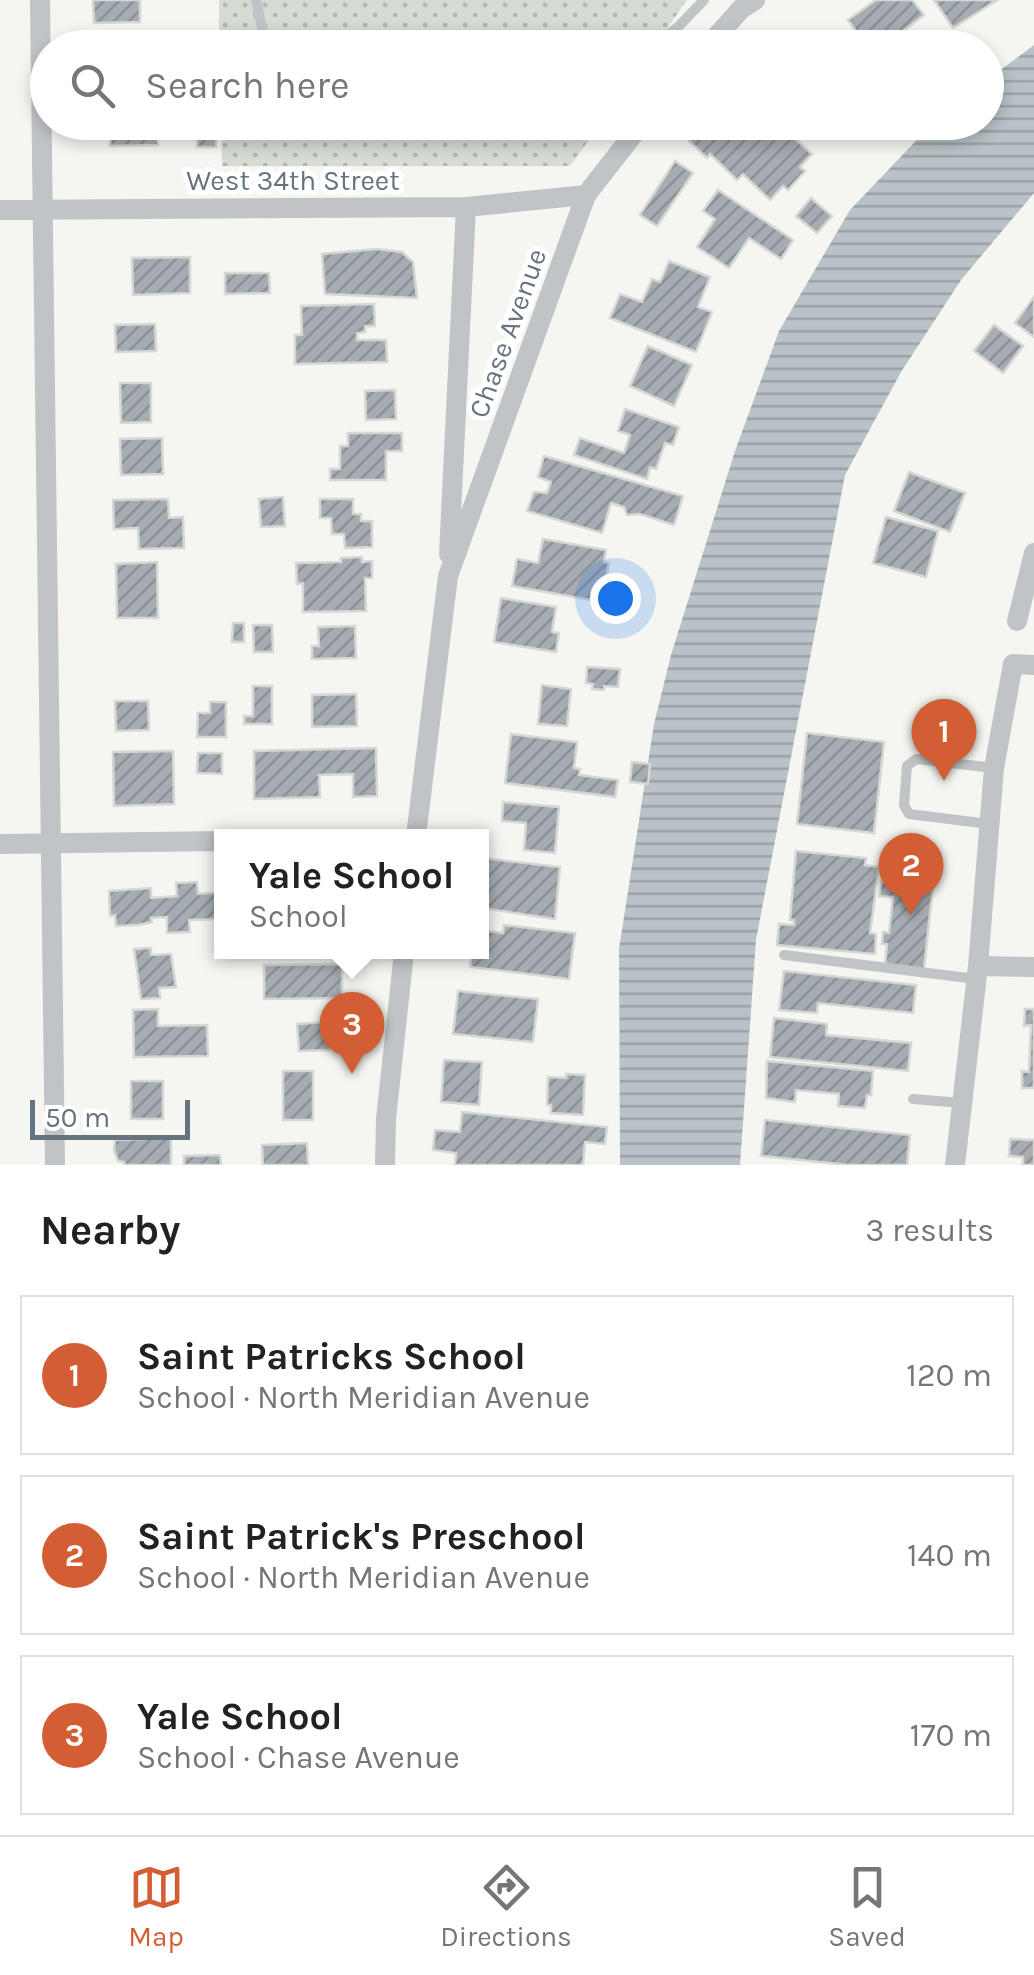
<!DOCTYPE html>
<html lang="en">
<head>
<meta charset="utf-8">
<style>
	:root { --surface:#fff; --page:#f2f2f2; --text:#222; --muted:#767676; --line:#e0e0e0; --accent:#d45e33 }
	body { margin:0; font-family:Karla,sans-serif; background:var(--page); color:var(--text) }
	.scale { position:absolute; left:30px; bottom:25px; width:160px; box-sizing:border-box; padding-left:10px; border:5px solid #677480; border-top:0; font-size:28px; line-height:35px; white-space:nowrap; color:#677480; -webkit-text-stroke:8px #fff; paint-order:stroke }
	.you { position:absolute; left:615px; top:598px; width:35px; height:35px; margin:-25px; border:8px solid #fff; border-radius:50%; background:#1a73e8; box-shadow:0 0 0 15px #1a73e833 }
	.badge { display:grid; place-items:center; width:65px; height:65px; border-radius:50%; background:var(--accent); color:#fff; font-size:32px; font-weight:700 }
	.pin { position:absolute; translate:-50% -82px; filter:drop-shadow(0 2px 5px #0008) }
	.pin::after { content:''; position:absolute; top:52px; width:35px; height:30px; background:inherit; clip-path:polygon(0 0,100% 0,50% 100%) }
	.popup { position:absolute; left:214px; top:829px; width:275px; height:130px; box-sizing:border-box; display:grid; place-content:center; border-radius:0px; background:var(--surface); filter:drop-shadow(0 2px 8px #0005); font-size:32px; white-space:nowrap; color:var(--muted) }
	.popup b { font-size:38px; color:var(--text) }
	.popup::after { content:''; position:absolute; left:50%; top:100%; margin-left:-20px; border:20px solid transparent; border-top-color:var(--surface) }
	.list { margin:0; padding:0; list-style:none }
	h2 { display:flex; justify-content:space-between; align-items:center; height:130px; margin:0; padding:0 40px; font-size:42px }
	h2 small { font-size:32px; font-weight:400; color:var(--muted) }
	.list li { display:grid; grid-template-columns:65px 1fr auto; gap:30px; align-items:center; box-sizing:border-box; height:160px; margin:0 20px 20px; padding:0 20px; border:2px solid var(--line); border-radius:0px }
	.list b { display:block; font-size:38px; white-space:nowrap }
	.list p { margin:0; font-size:32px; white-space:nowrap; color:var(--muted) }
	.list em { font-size:32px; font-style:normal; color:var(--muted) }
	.icon { flex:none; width:55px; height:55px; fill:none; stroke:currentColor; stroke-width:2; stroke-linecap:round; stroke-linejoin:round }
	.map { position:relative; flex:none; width:1034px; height:1165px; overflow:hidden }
	.search { position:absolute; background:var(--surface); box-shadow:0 5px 15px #0003; left:30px; right:30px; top:30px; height:110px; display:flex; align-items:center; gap:25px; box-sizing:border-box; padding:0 35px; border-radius:55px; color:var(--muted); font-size:38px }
	.sheet { height:670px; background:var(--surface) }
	nav { display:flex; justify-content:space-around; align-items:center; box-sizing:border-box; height:140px; border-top:2px solid var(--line); background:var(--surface); font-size:28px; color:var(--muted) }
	nav a { display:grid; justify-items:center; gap:5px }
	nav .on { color:var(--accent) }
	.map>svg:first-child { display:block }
</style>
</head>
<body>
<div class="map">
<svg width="1034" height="1165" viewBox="0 0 1034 1165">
	<defs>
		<pattern id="grass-dots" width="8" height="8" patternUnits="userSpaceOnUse" patternTransform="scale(2.5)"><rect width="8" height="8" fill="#d6dcd3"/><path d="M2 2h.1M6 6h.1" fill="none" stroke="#b1b7b0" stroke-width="1.8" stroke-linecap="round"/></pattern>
		<pattern id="water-rules" width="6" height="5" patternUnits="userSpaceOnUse" patternTransform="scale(2.5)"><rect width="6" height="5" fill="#b9c2c7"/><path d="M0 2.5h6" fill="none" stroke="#9aa2a7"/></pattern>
		<pattern id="building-hatch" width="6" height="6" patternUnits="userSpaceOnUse" patternTransform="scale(2.5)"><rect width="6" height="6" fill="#a6adb2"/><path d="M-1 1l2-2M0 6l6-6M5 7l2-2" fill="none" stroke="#8b9196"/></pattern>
	</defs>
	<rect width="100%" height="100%" fill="#f5f5f2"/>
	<!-- grass -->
	<path fill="url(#grass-dots)" d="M219 0H687L653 48 219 47Z
		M221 123H601L570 166H222Z"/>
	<!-- water -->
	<path fill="url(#water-rules)" d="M1034 45V193L961 280 901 372 845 475 756 940 740 1165H620L619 949 654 724 671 655 735 451 779 331 850 210 933 123 986 122 987 80Z"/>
	<!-- building -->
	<path fill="url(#building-hatch)" stroke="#d6d6d4" stroke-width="2.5" d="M93 0H140V22L94 23Z
		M876 0H912L924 15 881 48H868L848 20Z
		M934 0H997L953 28Z
		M199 37 218 38V48H198Z
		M706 122H711L726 136 738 122H777L812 154 800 167 805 171 788 190 783 186 770 200 743 174 737 180 710 154 707 158 689 141Z
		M803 122H828L815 135Z
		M157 125 158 145 110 146V126Z
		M197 128H216V147H197Z
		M675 161 693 173 657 226 640 215Z
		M718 190 793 240 781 259 749 238 729 268 697 247 715 219 703 211Z
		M811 198 832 216 817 233 796 216Z
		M377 249 402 252 413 262 417 298 325 294 322 254Z
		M190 257V293L133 295 132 258Z
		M669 261 710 277 698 307 712 312 696 352 610 318 620 294 642 302 652 279 660 282Z
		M225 273H269L270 293 225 294Z
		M1034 297V337L1015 323Z
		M374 304 375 326H365V332L357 333V340H386L387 362 295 364V335H302L301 306Z
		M155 324 156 351 116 352 115 325Z
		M994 325 1023 346 1003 373 974 351Z
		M648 346 692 365 674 406 630 386Z
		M120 383H151V422L121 423Z
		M395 390 396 419 366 420 365 391Z
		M625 409 679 427 673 445 665 443 656 469 650 467 647 479 574 455 580 438 624 453 630 435 618 431Z
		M348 433H402V451H386V480H330V469H340V446H348Z
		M162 438 163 474 121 475 120 439Z
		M544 456 683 496 674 525 640 514 627 515 624 507 611 503 602 533 527 511 534 492 547 493 551 482 538 477Z
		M909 472 965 493 950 532 894 511Z
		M283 497 285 526 261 527 259 499Z
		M168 499 169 518 183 517 184 548 139 549 138 528 114 529 113 500Z
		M320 499H353V514H361V521H372V547L345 548 344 534H332L331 518H320Z
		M886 517 938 531 926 577 873 563Z
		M543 539 606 550 604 562 609 563 602 602 512 586 517 559 538 563Z
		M362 557V562L372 561V578H365L366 611 303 612V583L297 584 296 563 341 562V558Z
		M157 562 158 618H117L116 564Z
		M501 598 556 607 552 632 559 633 556 652 494 642Z
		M233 623H244V642H232Z
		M253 625H272L273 652H254Z
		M355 626 356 658 312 659V646H319L318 627Z
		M587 667 620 669 618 687 604 686V690L592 689 593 684 586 683Z
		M542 685 571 689 567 726 538 724Z
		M253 686H272V724H244V716H253Z
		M356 694 357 726 312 727V695Z
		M115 701H148L149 730 116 731Z
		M210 702H226V737H197L198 713H210Z
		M807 733 884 742 874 833 797 824Z
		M511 734 577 742 574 768 580 769 579 775 618 780 615 797 505 783Z
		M376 748 377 796 353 797V774L319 775 320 797 254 799V751Z
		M173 751 174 804 114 806 113 752Z
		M198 753H222V774L197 773Z
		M632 762 650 764 648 784 630 782Z
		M503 802 559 807 555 853 524 850 526 823 502 821Z
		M796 851 866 858 865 865 879 867 870 933 876 934 875 954 777 945 779 924 794 925V920H790Z
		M893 854 936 859 924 969 885 965 887 944H882L883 932 889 933 893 897 879 896 881 882 890 883Z
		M483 858 560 867 555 919 482 908Z
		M197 882 198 894 222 892V919L189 920 190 932 167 933V917L151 918 152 922 138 925 116 926 115 915 110 916 109 891 151 888V898L177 896 176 883Z
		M482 924 488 925 487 931 503 933 504 925 575 933 569 979 470 967 471 957 461 956 462 952H482Z
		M151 948V955L171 954 176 987 159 988 160 998 141 999 134 949Z
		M342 964V998L264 999V965Z
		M784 971 916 985 913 1013 818 1003 817 1013 779 1010Z
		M458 991 538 999 533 1042 453 1034Z
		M158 1009V1026L207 1025 208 1056 134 1057 133 1010Z
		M1025 1009H1034V1088H1022V1071L1029 1072 1031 1025 1024 1026Z
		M774 1018 827 1024 826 1035 911 1043 908 1071 770 1057Z
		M328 1022 329 1050 299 1051 297 1024Z
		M444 1060 482 1062 479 1105 441 1102Z
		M767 1061 873 1071 871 1095H867L865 1108 838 1106 839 1094 796 1090 795 1102 766 1098Z
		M283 1071H313V1120H283Z
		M566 1074 585 1075 583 1115 551 1113V1105H547L548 1077 566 1078Z
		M131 1081H163V1119H131Z
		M462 1112 607 1127 605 1144 585 1142 583 1165H455L456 1153 433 1150 435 1130 460 1132Z
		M765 1120 910 1135 907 1165H849L761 1156Z
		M171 1138V1165H125L124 1162 118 1161 114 1150 115 1140Z
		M1010 1139 1034 1140V1165H1023V1157L1009 1156Z
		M307 1143 308 1165H263L262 1145Z
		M220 1155 221 1165H184V1156Z"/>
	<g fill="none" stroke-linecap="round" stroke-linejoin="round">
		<!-- lane -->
		<path stroke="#c1c4c7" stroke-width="10" d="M256 0 264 37 274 48
			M649 48 678 27 704 0
			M427 122 437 127 475 122
			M989 824 909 814 904 805 907 766 916 759 994 768
			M784 955 976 979
			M913 1099 962 1103"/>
		<!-- street -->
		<path stroke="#c1c4c7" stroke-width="20" d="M40 0 55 1165
			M706 48 741 9 755 0
			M0 210 466 207 586 195
			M449 554 466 207
			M1017 621 1034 553
			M416 836 448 576 586 195 643 122
			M0 844 222 841
			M978 966 1034 967
			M385 1165 386 1119 404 952
			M955 1165 978 966 994 768 1013 664 1034 665"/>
	</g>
	<g text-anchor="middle" stroke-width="10" stroke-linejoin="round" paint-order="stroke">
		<!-- street labels -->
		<g font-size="28" fill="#677480" stroke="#fff">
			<text x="293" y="190">West 34th Street</text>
			<text transform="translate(507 333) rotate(-70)" y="10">Chase Avenue</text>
		</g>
	</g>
</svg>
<div class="scale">50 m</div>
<div class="you"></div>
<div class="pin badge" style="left:944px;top:781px">1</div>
<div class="pin badge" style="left:911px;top:915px">2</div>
<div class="pin badge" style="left:352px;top:1074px">3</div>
<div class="popup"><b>Yale School</b>School</div>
<div class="search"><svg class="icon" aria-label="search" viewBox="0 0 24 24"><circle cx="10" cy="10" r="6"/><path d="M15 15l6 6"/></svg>Search here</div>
</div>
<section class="sheet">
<h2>Nearby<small>3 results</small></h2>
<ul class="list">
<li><span class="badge">1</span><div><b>Saint Patricks School</b><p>School · North Meridian Avenue</p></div><em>120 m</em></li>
<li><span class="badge">2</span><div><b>Saint Patrick's Preschool</b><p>School · North Meridian Avenue</p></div><em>140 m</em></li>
<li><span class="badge">3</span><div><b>Yale School</b><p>School · Chase Avenue</p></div><em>170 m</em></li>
</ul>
</section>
<nav>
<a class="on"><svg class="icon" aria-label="map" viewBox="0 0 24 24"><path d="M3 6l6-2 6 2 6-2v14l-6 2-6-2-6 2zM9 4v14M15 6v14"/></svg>Map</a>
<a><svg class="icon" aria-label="directions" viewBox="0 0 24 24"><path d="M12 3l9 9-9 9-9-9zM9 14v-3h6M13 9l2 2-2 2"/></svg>Directions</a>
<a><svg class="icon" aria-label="saved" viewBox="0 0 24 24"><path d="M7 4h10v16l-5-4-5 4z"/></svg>Saved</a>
</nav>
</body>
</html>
